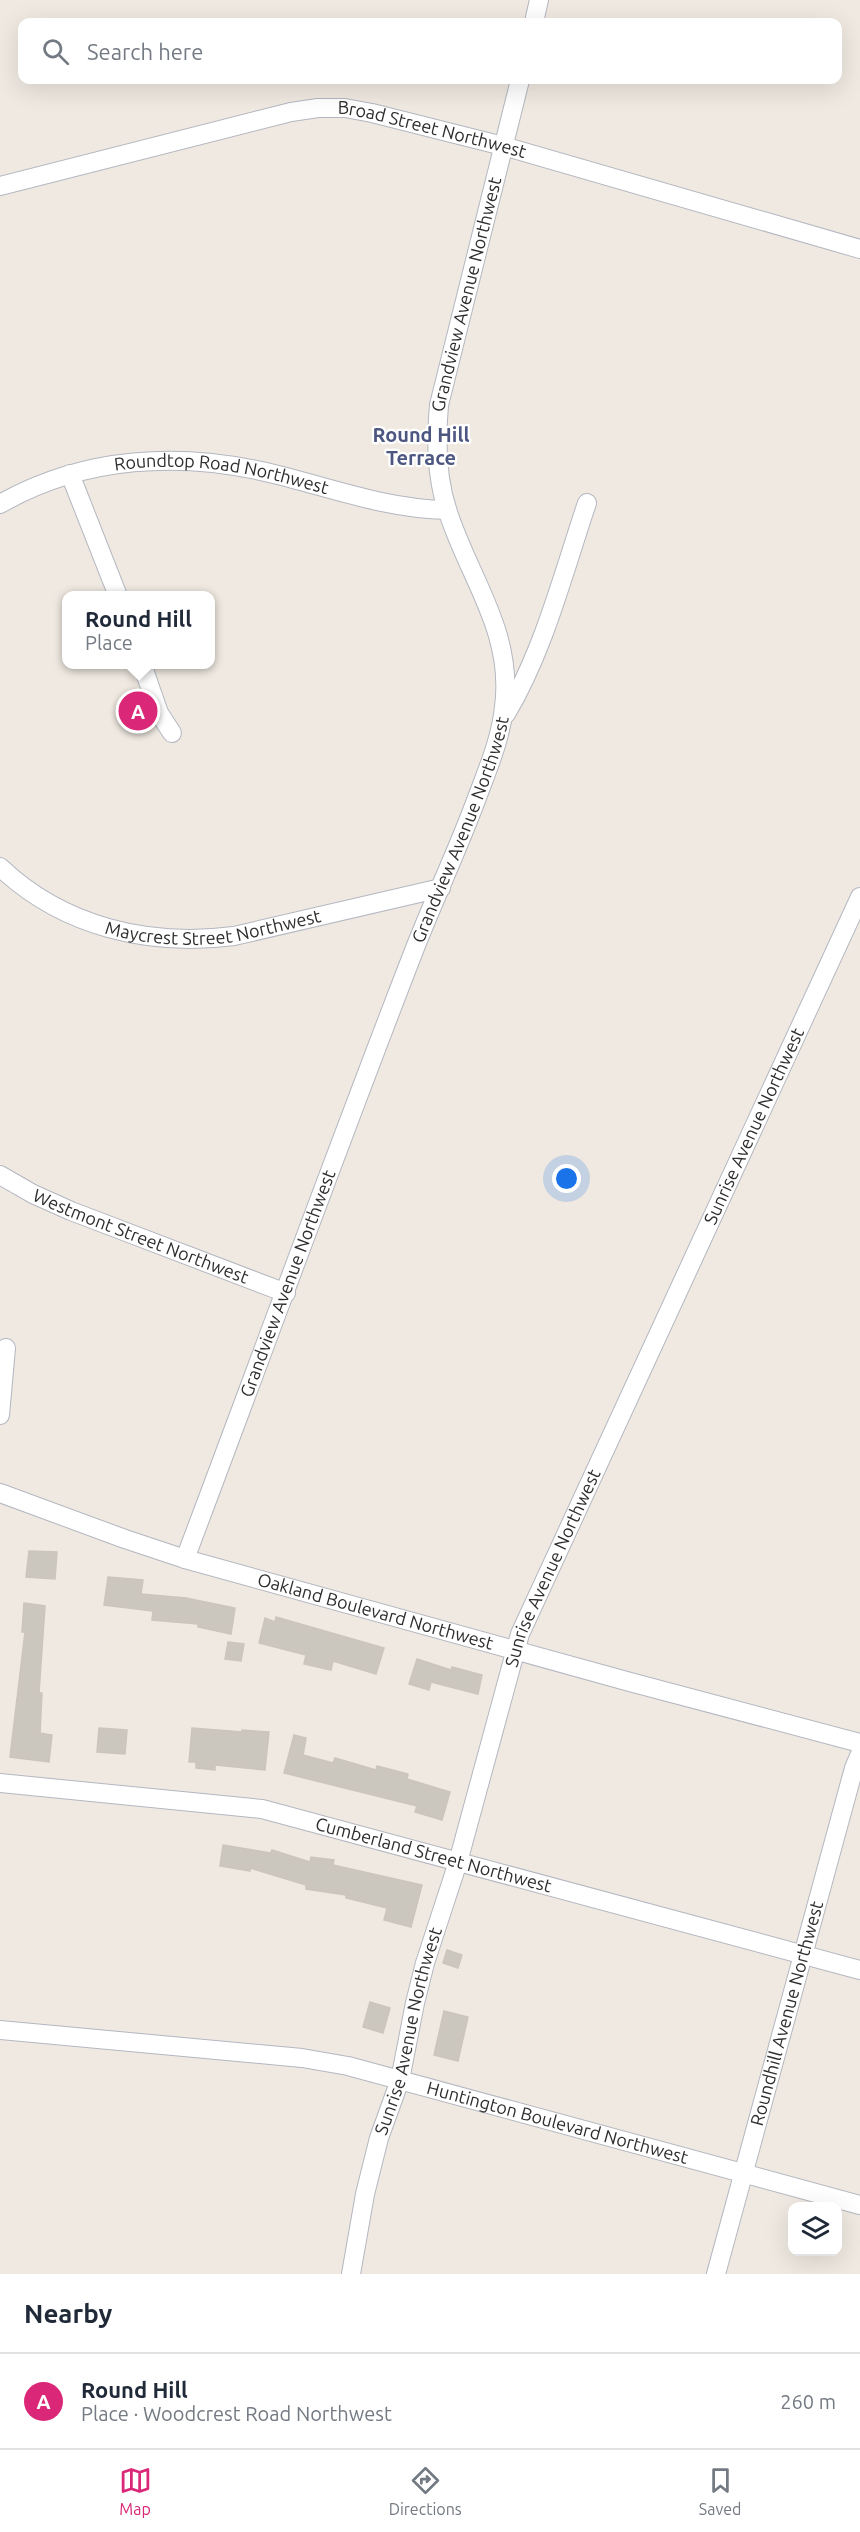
<!DOCTYPE html>
<html lang="en">
<head>
<meta charset="utf-8">
<style>
	:root { --surface:#fff; --page:#f6f6f7; --text:#1f2937; --muted:#747a83; --line:#e0e1e3; --accent:#db2777 }
	body { margin:0; font-family:Ubuntu,sans-serif; background:var(--page); color:var(--text) }
	.controls { position:absolute; right:18px; bottom:18px; display:grid; overflow:hidden; border-radius:12px; box-shadow:0 6px 24px #0002 }
	.controls button { width:54px; height:54px; display:grid; place-items:center; padding:0; border:0; border-bottom:2px solid var(--line); background:var(--surface); color:var(--text); font:30px sans-serif }
	.you { position:absolute; left:567px; top:1179px; width:21px; height:21px; margin:-15px; border:4px solid #fff; border-radius:50%; background:#1a73e8; box-shadow:0 0 0 9px #1a73e833 }
	.badge { display:grid; place-items:center; width:39px; height:39px; border-radius:50%; background:var(--accent); color:#fff; font-size:20px; font-weight:700 }
	.pin { position:absolute; translate:-50% -50%; border:3px solid #fff; box-shadow:0 2px 6px #0006 }
	.popup { position:absolute; left:62px; top:591px; width:153px; height:78px; box-sizing:border-box; display:grid; place-content:center; border-radius:12px; background:var(--surface); filter:drop-shadow(0 2px 4px #0005); font-size:20px; white-space:nowrap; color:var(--muted) }
	.popup b { font-size:22px; color:var(--text) }
	.popup::after { content:''; position:absolute; left:50%; top:100%; margin-left:-12px; border:12px solid transparent; border-top-color:var(--surface) }
	.list { margin:0; padding:0; list-style:none }
	h2 { display:flex; justify-content:space-between; align-items:center; height:78px; margin:0; padding:0 24px; font-size:26px }
	h2 small { font-size:20px; font-weight:400; color:var(--muted) }
	.list li { display:grid; grid-template-columns:39px 1fr auto; gap:18px; align-items:center; box-sizing:border-box; height:96px; padding:0 24px; border-top:2px solid var(--line) }
	.list b { display:block; font-size:22px; white-space:nowrap }
	.list p { margin:0; font-size:20px; white-space:nowrap; color:var(--muted) }
	.list em { font-size:20px; font-style:normal; color:var(--muted) }
	.icon { flex:none; width:33px; height:33px; fill:none; stroke:currentColor; stroke-width:2; stroke-linecap:round; stroke-linejoin:round }
	.map { position:relative; flex:none; width:860px; height:2274px; overflow:hidden }
	.search { position:absolute; background:var(--surface); box-shadow:0 6px 24px #0002; left:18px; right:18px; top:18px; height:66px; display:flex; align-items:center; gap:15px; box-sizing:border-box; padding:0 21px; border-radius:12px; color:var(--muted); font-size:22px }
	.sheet { height:174px; background:var(--surface) }
	nav { display:flex; justify-content:space-around; align-items:center; box-sizing:border-box; height:84px; border-top:2px solid var(--line); background:var(--surface); font-size:16px; color:var(--muted) }
	nav a { display:grid; justify-items:center; gap:3px }
	nav .on { color:var(--accent) }
	.map>svg:first-child { display:block }
</style>
</head>
<body>
<div class="map">
<svg width="860" height="2274" viewBox="0 0 860 2274">
	<rect width="100%" height="100%" fill="#efe9e1"/>
	<!-- building -->
	<path fill="#cbc7bf" stroke="#cbc5ba" stroke-width="1.5" d="M29 1551 57 1552 55 1579 26 1577Z
		M108 1577 143 1580 141 1594 186 1598 235 1608 231 1634 198 1627V1624L152 1620 153 1611 104 1605Z
		M24 1603 45 1606 39 1693H42L40 1733 52 1735 49 1762 10 1757 25 1632H22Z
		M276 1617 384 1648 376 1674 333 1661 331 1670 304 1664 306 1655 259 1643 265 1618 275 1622Z
		M228 1642 244 1644 241 1661 225 1659Z
		M417 1659 451 1670 452 1667 482 1675 478 1694 431 1682 429 1690 409 1684Z
		M99 1728 127 1730 125 1754 97 1752Z
		M192 1728 242 1732V1730L269 1732 265 1770 215 1765V1770L196 1768V1762H189Z
		M294 1735 306 1738 303 1755 333 1763 335 1758 376 1770 377 1766 408 1774 407 1779 450 1792 442 1820 415 1812 417 1806 284 1773Z
		M223 1845 271 1853 272 1850 310 1862 311 1857 334 1860 333 1865 422 1885 411 1927 384 1920 387 1908 346 1898V1895L306 1889V1885L250 1868V1871L220 1866Z
		M447 1950 462 1955 458 1968 443 1963Z
		M370 2002 390 2008 383 2033 363 2027Z
		M444 2011 468 2017 458 2061 434 2055Z"/>
	<g fill="none" stroke-linecap="round" stroke-linejoin="round">
		<defs>
			<g id="minor">
				<path d="M534 22 539 0"/>
				<path id="s1" d="M0 186 291 112 318 108H345L372 113 503 146 860 249"/>
				<path d="M70 474 118 596"/>
				<path id="s2" d="M0 504C84 456 181 451 274 474 331 488 387 509 447 510"/>
				<path d="M142 664 159 713 172 733"/>
				<path d="M506 714C544 650 563 574 587 503"/>
				<path id="s3" d="M0 867C63 927 149 947 234 936L441 888"/>
				<path id="s4" d="M0 1175 33 1194 71 1211 286 1293"/>
				<path d="M0 1415 6 1348"/>
				<path id="s5" d="M0 1493 125 1539 185 1559 630 1682 860 1743"/>
				<path id="s6" d="M185 1559C262 1355 336 1151 415 948 435 897 459 847 478 795 489 766 501 737 504 707 514 631 468 577 447 509 436 475 436 440 439 405L520 80"/>
				<path id="s7" d="M0 1783 262 1809 860 1970"/>
				<path id="s8" d="M0 2030 302 2058 348 2066 860 2205"/>
				<path id="s9" d="M351 2274 365 2194 379 2138 400 2080 415 2003 425 1963 458 1862 520 1634 860 897"/>
				<path id="s10" d="M716 2274 854 1768 860 1754"/>
			</g>
		</defs>
		<!-- minor casing -->
		<use href="#minor" stroke="#b4b7c1" stroke-width="20"/>
		<!-- minor -->
		<use href="#minor" stroke="#fff" stroke-width="18"/>
	</g>
	<g text-anchor="middle" stroke-width="4.5" stroke-linejoin="round" paint-order="stroke">
		<!-- street labels -->
		<g font-size="18" fill="#2e2e2e" stroke="#fff">
			<text dy="6" stroke="none"><textPath href="#s1" startOffset="444">Broad Street Northwest</textPath></text>
			<text dy="6" stroke="none"><textPath href="#s6" startOffset="1338">Grandview Avenue Northwest</textPath></text>
			<text dy="6" stroke="none"><textPath href="#s2" startOffset="230">Roundtop Road Northwest</textPath></text>
			<text dy="6" stroke="none"><textPath href="#s6" startOffset="780">Grandview Avenue Northwest</textPath></text>
			<text dy="6" stroke="none"><textPath href="#s3" startOffset="232">Maycrest Street Northwest</textPath></text>
			<text dy="6" stroke="none"><textPath href="#s9" startOffset="1222">Sunrise Avenue Northwest</textPath></text>
			<text dy="6" stroke="none"><textPath href="#s4" startOffset="154">Westmont Street Northwest</textPath></text>
			<text dy="6" stroke="none"><textPath href="#s6" startOffset="294">Grandview Avenue Northwest</textPath></text>
			<text dy="6" stroke="none"><textPath href="#s9" startOffset="736">Sunrise Avenue Northwest</textPath></text>
			<text dy="6" stroke="none"><textPath href="#s5" startOffset="394">Oakland Boulevard Northwest</textPath></text>
			<text dy="6" stroke="none"><textPath href="#s7" startOffset="441">Cumberland Street Northwest</textPath></text>
			<text dy="6" stroke="none"><textPath href="#s10" startOffset="270">Roundhill Avenue Northwest</textPath></text>
			<text dy="6" stroke="none"><textPath href="#s9" startOffset="250">Sunrise Avenue Northwest</textPath></text>
			<text dy="6" stroke="none"><textPath href="#s8" startOffset="567">Huntington Boulevard Northwest</textPath></text>
		</g>
		<!-- neighbourhood labels -->
		<g font-size="20" font-weight="bold" fill="#4d5680" stroke="#fff">
			<text x="421" y="442">Round Hill<tspan x="421" dy="23">Terrace</tspan></text>
		</g>
	</g>
</svg>
<div class="controls">
<button><svg class="icon" aria-label="layers" viewBox="0 0 24 24"><path d="M12 4l9 5-9 5-9-5zM3 14l9 5 9-5"/></svg></button>
</div>
<div class="you"></div>
<div class="pin badge" style="left:138px;top:711px">A</div>
<div class="popup"><b>Round Hill</b>Place</div>
<div class="search"><svg class="icon" aria-label="search" viewBox="0 0 24 24"><circle cx="10" cy="10" r="6"/><path d="M15 15l6 6"/></svg>Search here</div>
</div>
<section class="sheet">
<h2>Nearby<small></small></h2>
<ul class="list">
<li><span class="badge">A</span><div><b>Round Hill</b><p>Place · Woodcrest Road Northwest</p></div><em>260 m</em></li>
</ul>
</section>
<nav>
<a class="on"><svg class="icon" aria-label="map" viewBox="0 0 24 24"><path d="M3 6l6-2 6 2 6-2v14l-6 2-6-2-6 2zM9 4v14M15 6v14"/></svg>Map</a>
<a><svg class="icon" aria-label="directions" viewBox="0 0 24 24"><path d="M12 3l9 9-9 9-9-9zM9 14v-3h6M13 9l2 2-2 2"/></svg>Directions</a>
<a><svg class="icon" aria-label="saved" viewBox="0 0 24 24"><path d="M7 4h10v16l-5-4-5 4z"/></svg>Saved</a>
</nav>
</body>
</html>
